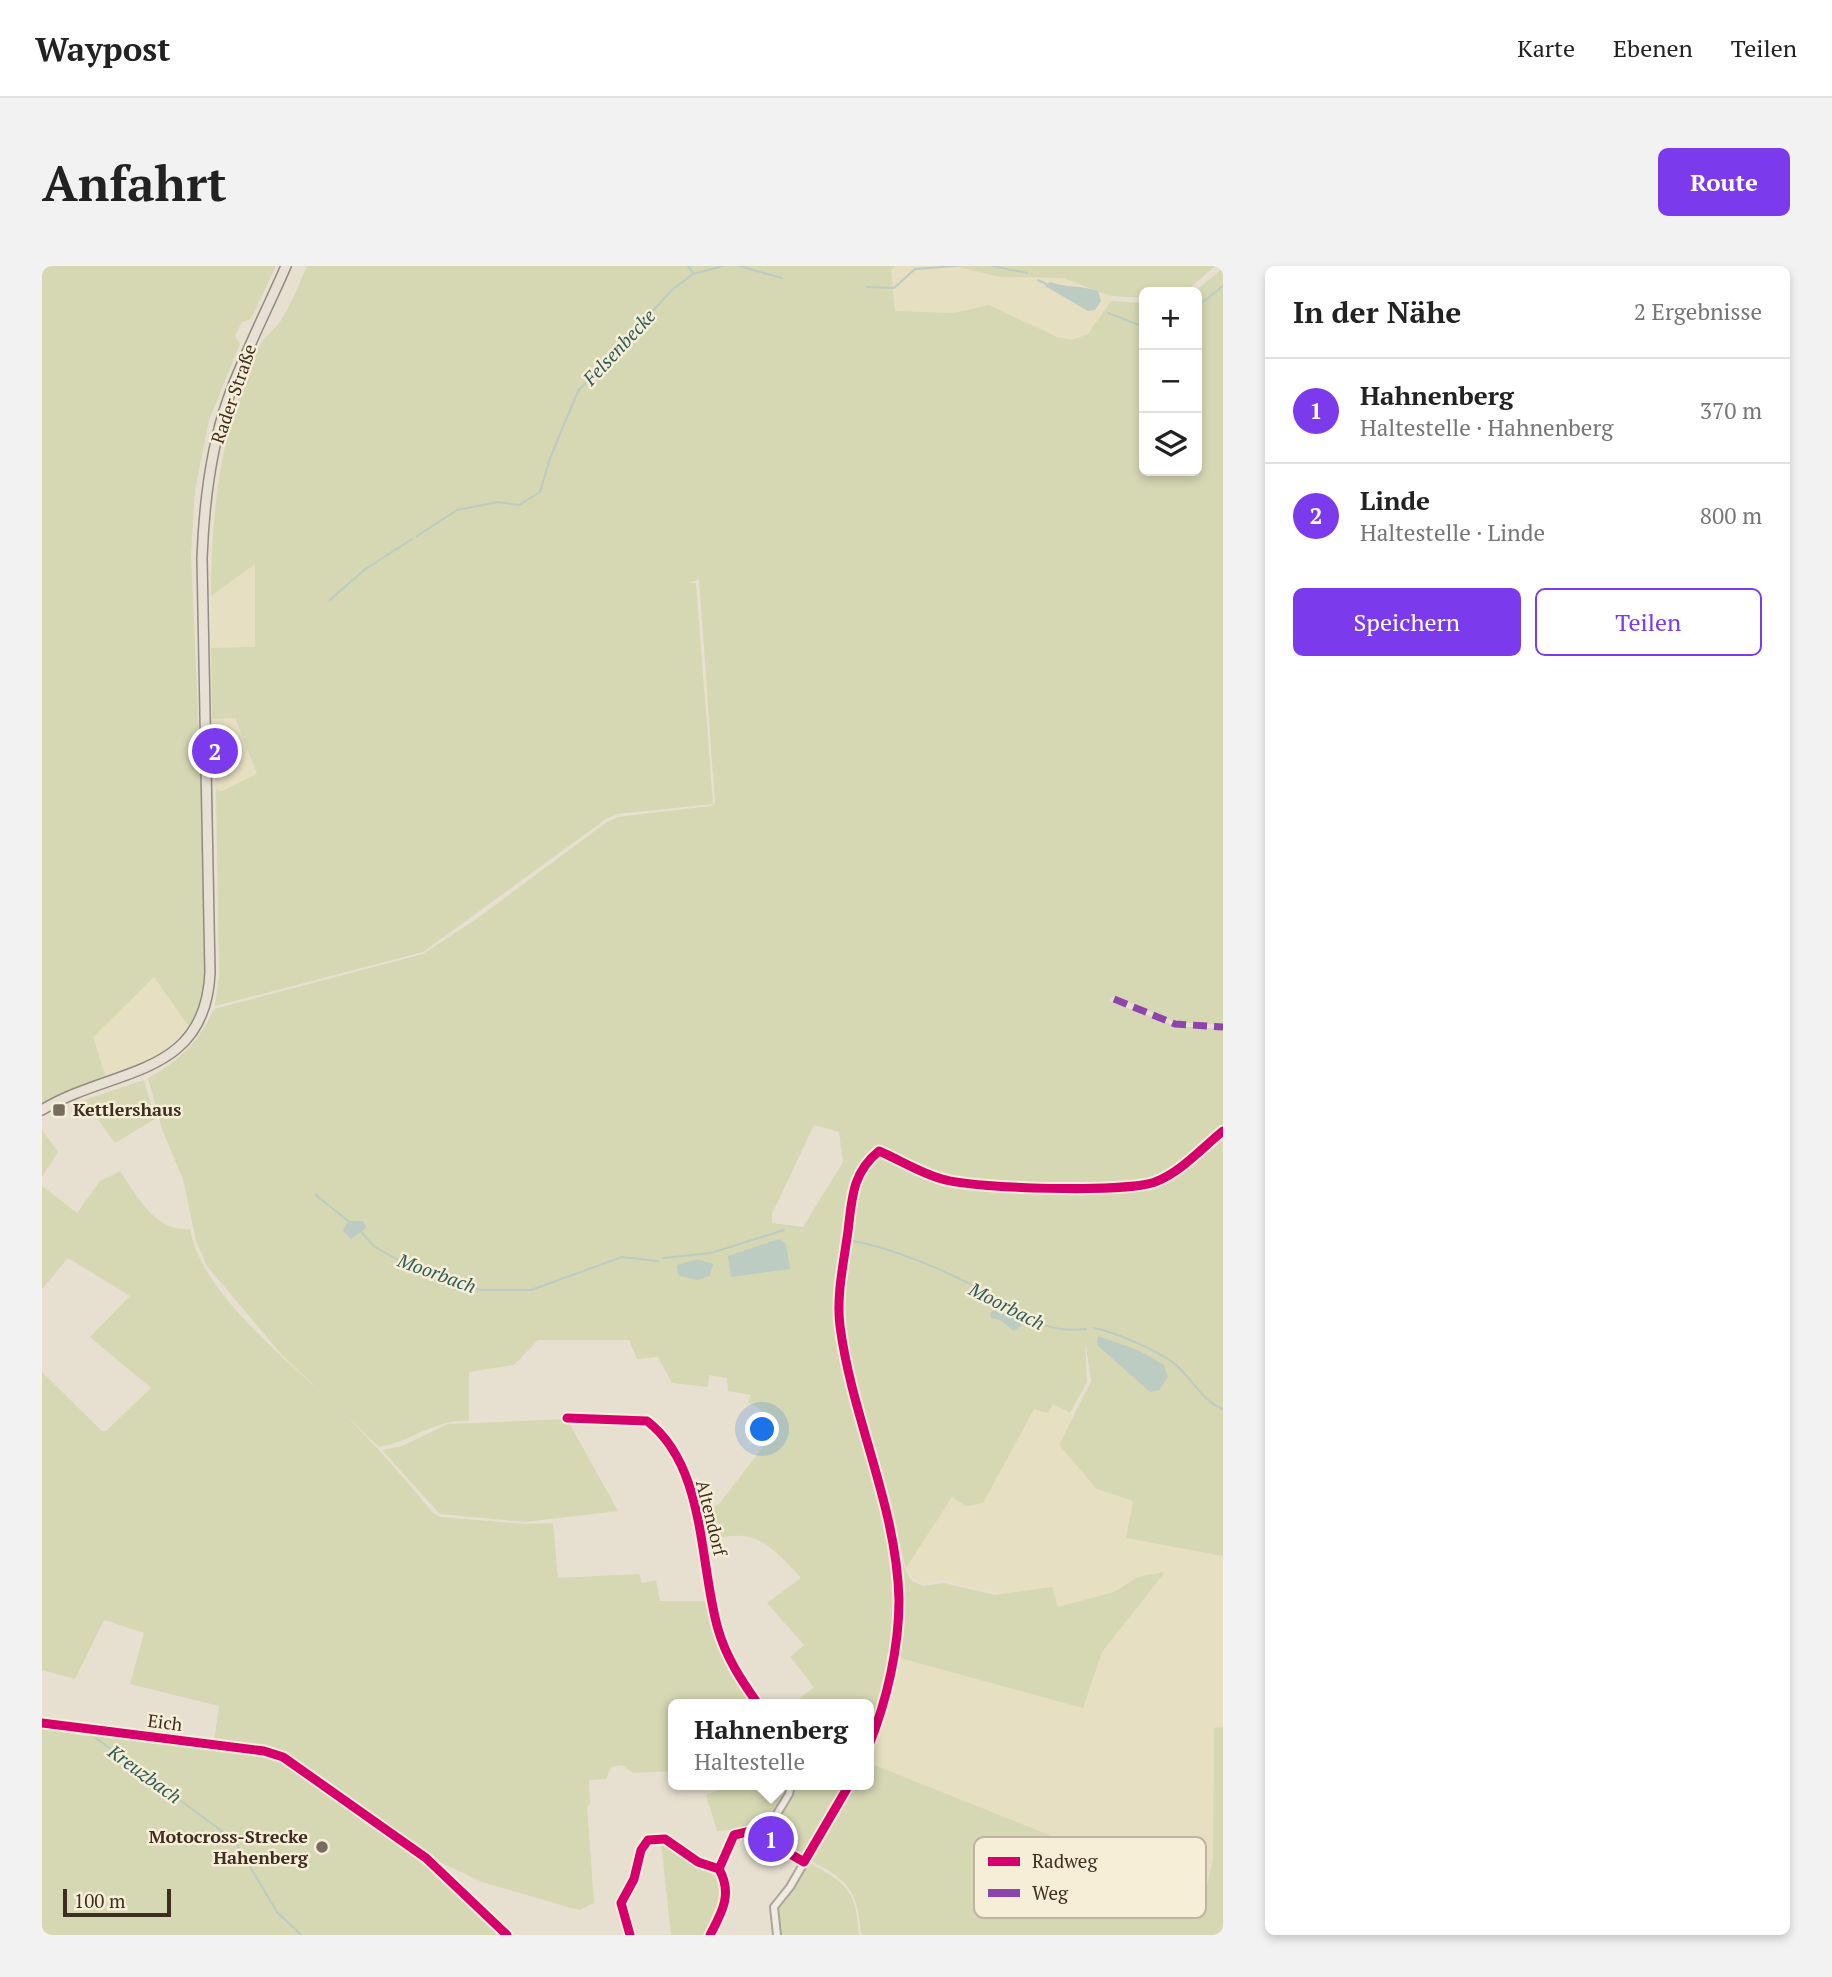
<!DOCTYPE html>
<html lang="de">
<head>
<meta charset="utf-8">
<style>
	:root { --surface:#fff; --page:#f2f2f2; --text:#222; --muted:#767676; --line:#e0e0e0; --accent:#7c3aed }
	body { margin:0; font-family:"PT Serif",serif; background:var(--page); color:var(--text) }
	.controls { position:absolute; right:21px; top:21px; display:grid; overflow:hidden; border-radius:10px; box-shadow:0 4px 10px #0003 }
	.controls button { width:63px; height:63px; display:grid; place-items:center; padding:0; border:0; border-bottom:2px solid var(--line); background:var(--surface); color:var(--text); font:35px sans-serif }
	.scale { position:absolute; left:21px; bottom:18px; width:108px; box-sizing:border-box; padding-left:7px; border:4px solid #3d2e20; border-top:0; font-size:19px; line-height:24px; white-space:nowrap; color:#3d2e20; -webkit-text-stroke:5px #f7eed8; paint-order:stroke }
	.you { position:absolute; left:721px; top:1164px; width:24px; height:24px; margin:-18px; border:5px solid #fff; border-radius:50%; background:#1a73e8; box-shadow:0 0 0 10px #1a73e833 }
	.badge { display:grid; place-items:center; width:46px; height:46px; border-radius:50%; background:var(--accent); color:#fff; font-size:23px; font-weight:700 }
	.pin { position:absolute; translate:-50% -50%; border:4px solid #fff; box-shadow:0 2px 7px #0006 }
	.popup { position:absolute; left:626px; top:1433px; width:206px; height:91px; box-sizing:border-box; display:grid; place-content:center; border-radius:10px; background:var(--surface); filter:drop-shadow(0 2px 5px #0005); font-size:23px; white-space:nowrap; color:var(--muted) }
	.popup b { font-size:26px; color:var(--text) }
	.popup::after { content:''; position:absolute; left:50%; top:100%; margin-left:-14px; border:14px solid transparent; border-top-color:var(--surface) }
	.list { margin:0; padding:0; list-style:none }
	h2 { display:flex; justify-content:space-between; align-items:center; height:91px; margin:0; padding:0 28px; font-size:30px }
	h2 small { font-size:23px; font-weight:400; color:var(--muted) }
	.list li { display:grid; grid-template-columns:46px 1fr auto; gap:21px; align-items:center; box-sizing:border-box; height:105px; padding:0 28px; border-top:2px solid var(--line) }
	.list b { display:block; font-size:26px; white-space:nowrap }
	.list p { margin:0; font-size:23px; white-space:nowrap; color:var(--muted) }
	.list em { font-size:23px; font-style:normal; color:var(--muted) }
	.actions { display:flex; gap:14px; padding:21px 28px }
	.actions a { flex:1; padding:16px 0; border:2px solid var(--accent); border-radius:10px; text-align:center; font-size:24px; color:var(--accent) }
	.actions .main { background:var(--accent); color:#fff }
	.icon { flex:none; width:38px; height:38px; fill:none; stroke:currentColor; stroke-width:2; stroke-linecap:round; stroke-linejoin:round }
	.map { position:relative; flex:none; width:1181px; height:1669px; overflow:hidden; border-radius:10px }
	header { display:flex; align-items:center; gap:42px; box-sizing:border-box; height:98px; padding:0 35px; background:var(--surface); border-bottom:2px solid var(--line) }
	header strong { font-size:33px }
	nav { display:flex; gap:38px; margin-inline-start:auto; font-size:24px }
	.intro { display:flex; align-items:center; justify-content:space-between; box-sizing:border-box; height:168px; padding:0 42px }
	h1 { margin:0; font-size:49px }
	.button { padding:18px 32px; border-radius:10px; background:var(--accent); color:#fff; font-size:24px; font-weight:700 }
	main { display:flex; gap:42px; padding:0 42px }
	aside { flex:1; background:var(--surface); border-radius:10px; box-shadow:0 4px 10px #0003 }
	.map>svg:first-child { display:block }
</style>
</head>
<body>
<header>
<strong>Waypost</strong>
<nav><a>Karte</a><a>Ebenen</a><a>Teilen</a></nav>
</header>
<div class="intro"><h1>Anfahrt</h1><a class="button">Route</a></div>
<main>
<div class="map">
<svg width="1181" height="1669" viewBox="0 0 1181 1669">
	<rect width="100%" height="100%" fill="#e7e0d1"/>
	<!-- farmland -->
	<path fill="#e6dfc2" d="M854 0H912L958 11 1021 12 1069 30V35L1046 68 1030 74 1015 71 947 39 911 47 852 45 849 4Z
		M213 297V382H169V330Z
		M192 452 216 508 180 525 174 523 170 453Z
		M113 711 148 762 116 792 64 812 50 771Z
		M1011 1138 1031 1150 1017 1179 1055 1223 1091 1235 1084 1272 1181 1290V1461L1172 1463 1171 1594 1162 1631 827 1497V1482L854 1391 1041 1442 1060 1386 1123 1307 1096 1311 1072 1326 1016 1341 899 1314 881 1318 868 1309 864 1302 910 1230 941 1237 992 1142Z"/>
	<!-- green -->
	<path fill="#d6d7b3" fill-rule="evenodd" d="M0 0H234L209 53 200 56 193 70 198 78 167 154 153 224 149 287 165 656C165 693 166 728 148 762L112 711 51 771 64 812 0 840Z
		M265 0H854L849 4 853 45 911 47 947 39 1015 71 1030 74 1046 68 1069 35 1102 37V205H1155V26H1152L1181 2V759L1133 756 1072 730 1067 735 1134 760 1181 763V864L1116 912 1058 921 916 914 887 906 836 883 817 899 810 919 800 982 795 1057 850 1286 855 1334 852 1380 839 1444 827 1476V1438H750L772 1421 748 1391 762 1379 725 1337 759 1312C726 1276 713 1261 663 1275L656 1250 677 1238 731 1168 719 1159 724 1147 706 1136 709 1129 686 1125 685 1112 667 1109 666 1121 630 1117 616 1091 595 1093 587 1074H496L472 1099 427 1106V1155C395 1152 368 1176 337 1181L240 1089 165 1000 154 975 141 913 121 866 106 812C137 795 157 776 172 743L381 688 433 654 565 556 576 551 669 540 673 537 657 313 648 317H654L671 538 575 548 564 553 381 686 173 740 177 710 174 523 180 525 215 508 193 452 170 453 169 382 213 381V298L169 330C169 244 179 160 217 81 223 69 233 64 240 53 250 36 257 18 265 0ZM772 859 797 866 801 896 761 961 730 957V948Z
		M912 0H1173L1143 26H1102V32L1069 30 1021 12 958 11Z
		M102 814 113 853 73 877 42 834Z
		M0 864 16 886 0 911Z
		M1181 869V1290L1084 1272 1091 1235 1055 1223 1017 1179 1049 1115 1043 1073 1045 1116 1028 1147 1011 1138 1006 1147 992 1143 941 1237 924 1240 910 1231 864 1302 851 1254 846 1249C831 1189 803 1115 800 1055 798 1022 805 985 811 953 814 931 816 903 836 890L893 913 1036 924 1106 920 1141 903Z
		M78 905C96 930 112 966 148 963 160 1031 254 1100 301 1147 333 1178 362 1212 391 1247L398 1251 485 1258 511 1257 516 1312 597 1308 600 1317 614 1314 618 1335H668L674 1363 713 1438H631V1505L591 1507 580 1499 569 1501 564 1513 547 1514 548 1539 545 1540 552 1637 538 1644 529 1642 440 1616 385 1590 254 1493 230 1484 172 1475 177 1440 88 1418 102 1367 62 1354 33 1413 0 1404V1106L60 1165H64L109 1122 48 1071 88 1030 26 992 0 1023V920L35 947 58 915Z
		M525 1153 576 1245 483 1256 398 1248 340 1184 360 1180 406 1158Z
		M845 1250 850 1255 863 1303 869 1314 880 1320 902 1317 953 1329 1010 1321 1016 1341 1072 1326 1096 1311 1123 1306 1060 1386 1041 1442 854 1391 858 1334Z
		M1181 1461V1669H819C816 1623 805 1613 765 1593L809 1519H827V1497L1162 1631 1171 1594 1172 1462Z
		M0 1462 42 1470 65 1469 221 1488 251 1500 379 1594 460 1669H0Z
		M676 1519H746L742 1529 722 1557C705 1558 691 1565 675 1565L664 1529 676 1524Z
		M750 1519H806L762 1594 723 1571Z
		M619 1576 678 1613 680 1634 662 1669H629Z
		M764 1595C804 1617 814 1622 817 1669H735L731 1646Z"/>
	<!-- water -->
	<path fill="#bcccc2" d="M1008 16C1024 22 1039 19 1056 25L1059 35 1053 44 1046 45 1003 20Z
		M306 955H321L324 962 309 973 301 965Z
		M737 973 744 978 748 1003 689 1011 686 990Z
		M655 993 671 998 668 1010 655 1014 636 1009 635 999Z
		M954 1041 978 1055 979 1060 972 1065 958 1054 949 1052 948 1047Z
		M1056 1070 1098 1085 1122 1099 1126 1111 1117 1124 1108 1126 1055 1079Z"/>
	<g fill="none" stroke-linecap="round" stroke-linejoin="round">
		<!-- stream -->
		<path stroke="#bcccc2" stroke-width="2" d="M646 0 651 7
			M697 0 740 12
			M950 0 985 7
			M996 14 1004 18
			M825 21 852 22 873 3 914 0
			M1155 41 1181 20
			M1066 47 1102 61
			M375 270 415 244 456 236 477 239 498 226 508 192 536 125 630 24 651 8 681 0
			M288 334 322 304 370 273
			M274 929 306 955
			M318 965 333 981 367 1000 438 1024H489L580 991 616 995
			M811 975C851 982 905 1005 941 1025 978 1046 998 1068 1044 1063
			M621 992 669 987 742 964
			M1052 1062C1073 1066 1123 1087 1137 1102 1151 1115 1162 1136 1181 1143
			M54 1472 192 1574 235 1646 259 1669"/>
		<defs>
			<path id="minor" d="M525 1152 605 1155C664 1200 657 1297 676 1363 684 1391 699 1414 716 1438
				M0 1457 222 1485 241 1491 384 1592 465 1669
				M827 1479C845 1434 857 1382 857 1334 855 1241 810 1152 798 1060 794 1030 802 995 806 965 810 932 810 907 837 885 858 894 878 907 900 913 933 923 1083 927 1113 916 1139 906 1160 882 1181 865
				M721 1571 747 1528 749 1519
				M588 1669 579 1637 592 1613 599 1584 606 1574 623 1573 656 1596 677 1603
				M668 1669C680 1646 691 1628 677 1603L692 1569 709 1565 762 1596
				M735 1669 732 1641 748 1621 807 1519"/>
			<path id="primary" d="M0 844C70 801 163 813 168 707L160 292C162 238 168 184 186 133 202 88 225 44 244 0"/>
		</defs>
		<!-- minor casing -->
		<use href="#minor" stroke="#ada599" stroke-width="10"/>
		<!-- primary casing -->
		<use href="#primary" stroke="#928b80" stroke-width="12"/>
		<!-- minor -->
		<use href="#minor" stroke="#efebe3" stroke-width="6"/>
		<!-- primary -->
		<use href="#primary" stroke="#e6e1d4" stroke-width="9"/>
		<!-- quiet -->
		<path stroke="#8e44ad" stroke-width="7" stroke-dasharray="14 7" stroke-linecap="butt" d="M1072 733 1133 758 1181 761"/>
		<defs>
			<path id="cycleway" d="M525 1152 605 1155C664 1200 657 1297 676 1363 684 1391 699 1414 716 1438
				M0 1457 222 1485 241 1491 384 1592 465 1669
				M827 1479C845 1434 857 1382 857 1334 855 1241 810 1152 798 1060 794 1030 802 995 806 965 810 932 810 907 837 885 858 894 878 907 900 913 933 923 1083 927 1113 916 1139 906 1160 882 1181 865
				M588 1669 579 1637 592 1613 599 1584 606 1574 623 1573 656 1596 677 1603
				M668 1669C680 1646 691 1628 677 1603L692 1569 709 1565 762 1596 807 1519"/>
		</defs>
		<!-- cycleway casing -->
		<use href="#cycleway" stroke="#f7eed8" stroke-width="13"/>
		<!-- cycleway -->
		<use href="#cycleway" stroke="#d6006c" stroke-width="9"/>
	</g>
	<!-- markers -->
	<g fill="#786c5e" stroke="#f7eed8" stroke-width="2.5">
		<rect x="10" y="837" width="14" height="14" rx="3.5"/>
		<circle cx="280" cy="1581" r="7"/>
	</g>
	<g text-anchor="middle" stroke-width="5" stroke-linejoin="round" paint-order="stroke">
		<!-- street labels -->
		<g font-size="18" fill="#3d2e20" stroke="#f7eed8">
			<text transform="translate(192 128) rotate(-71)" y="6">Rader Straße</text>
			<text transform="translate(669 1252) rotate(76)" y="6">Altendorf</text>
			<text transform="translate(123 1457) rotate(7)" y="6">Eich</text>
		</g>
		<!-- poi labels -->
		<g font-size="18" font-weight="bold" fill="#3d2e20" stroke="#f7eed8" text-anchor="start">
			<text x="31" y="850">Kettlershaus</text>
			<text x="266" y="1577" text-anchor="end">Motocross-Strecke<tspan x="266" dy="21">Hahenberg</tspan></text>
		</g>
		<!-- water labels -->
		<g font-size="19" font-style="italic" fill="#2f5d5a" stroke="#f7eed8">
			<text transform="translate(577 81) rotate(-47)" y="7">Felsenbecke</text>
			<text transform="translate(395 1007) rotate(20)" y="7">Moorbach</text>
			<text transform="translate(965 1040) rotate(27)" y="7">Moorbach</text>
			<text transform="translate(103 1508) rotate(36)" y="7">Kreuzbach</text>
		</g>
	</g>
	<!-- legend -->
	<rect x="932" y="1571" width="232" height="81" rx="10" fill="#f7eed8" stroke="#bfb4a1" stroke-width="2"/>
	<rect x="946" y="1591" width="32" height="9" fill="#d6006c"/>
	<rect x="946" y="1623" width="32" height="8" fill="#8e44ad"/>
	<g font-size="19" fill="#3d2e20">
		<text x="990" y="1602">Radweg</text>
		<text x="990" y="1634">Weg</text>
	</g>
</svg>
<div class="controls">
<button>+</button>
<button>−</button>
<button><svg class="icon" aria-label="layers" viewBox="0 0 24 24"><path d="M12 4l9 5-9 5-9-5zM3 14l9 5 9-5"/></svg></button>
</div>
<div class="scale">100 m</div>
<div class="you"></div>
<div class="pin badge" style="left:729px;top:1573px">1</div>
<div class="popup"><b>Hahnenberg</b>Haltestelle</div>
<div class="pin badge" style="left:173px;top:485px">2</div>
</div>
<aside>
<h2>In der Nähe<small>2 Ergebnisse</small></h2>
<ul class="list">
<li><span class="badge">1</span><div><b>Hahnenberg</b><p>Haltestelle · Hahnenberg</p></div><em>370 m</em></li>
<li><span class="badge">2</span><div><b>Linde</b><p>Haltestelle · Linde</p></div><em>800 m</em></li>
</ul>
<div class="actions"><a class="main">Speichern</a><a>Teilen</a></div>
</aside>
</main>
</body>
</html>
